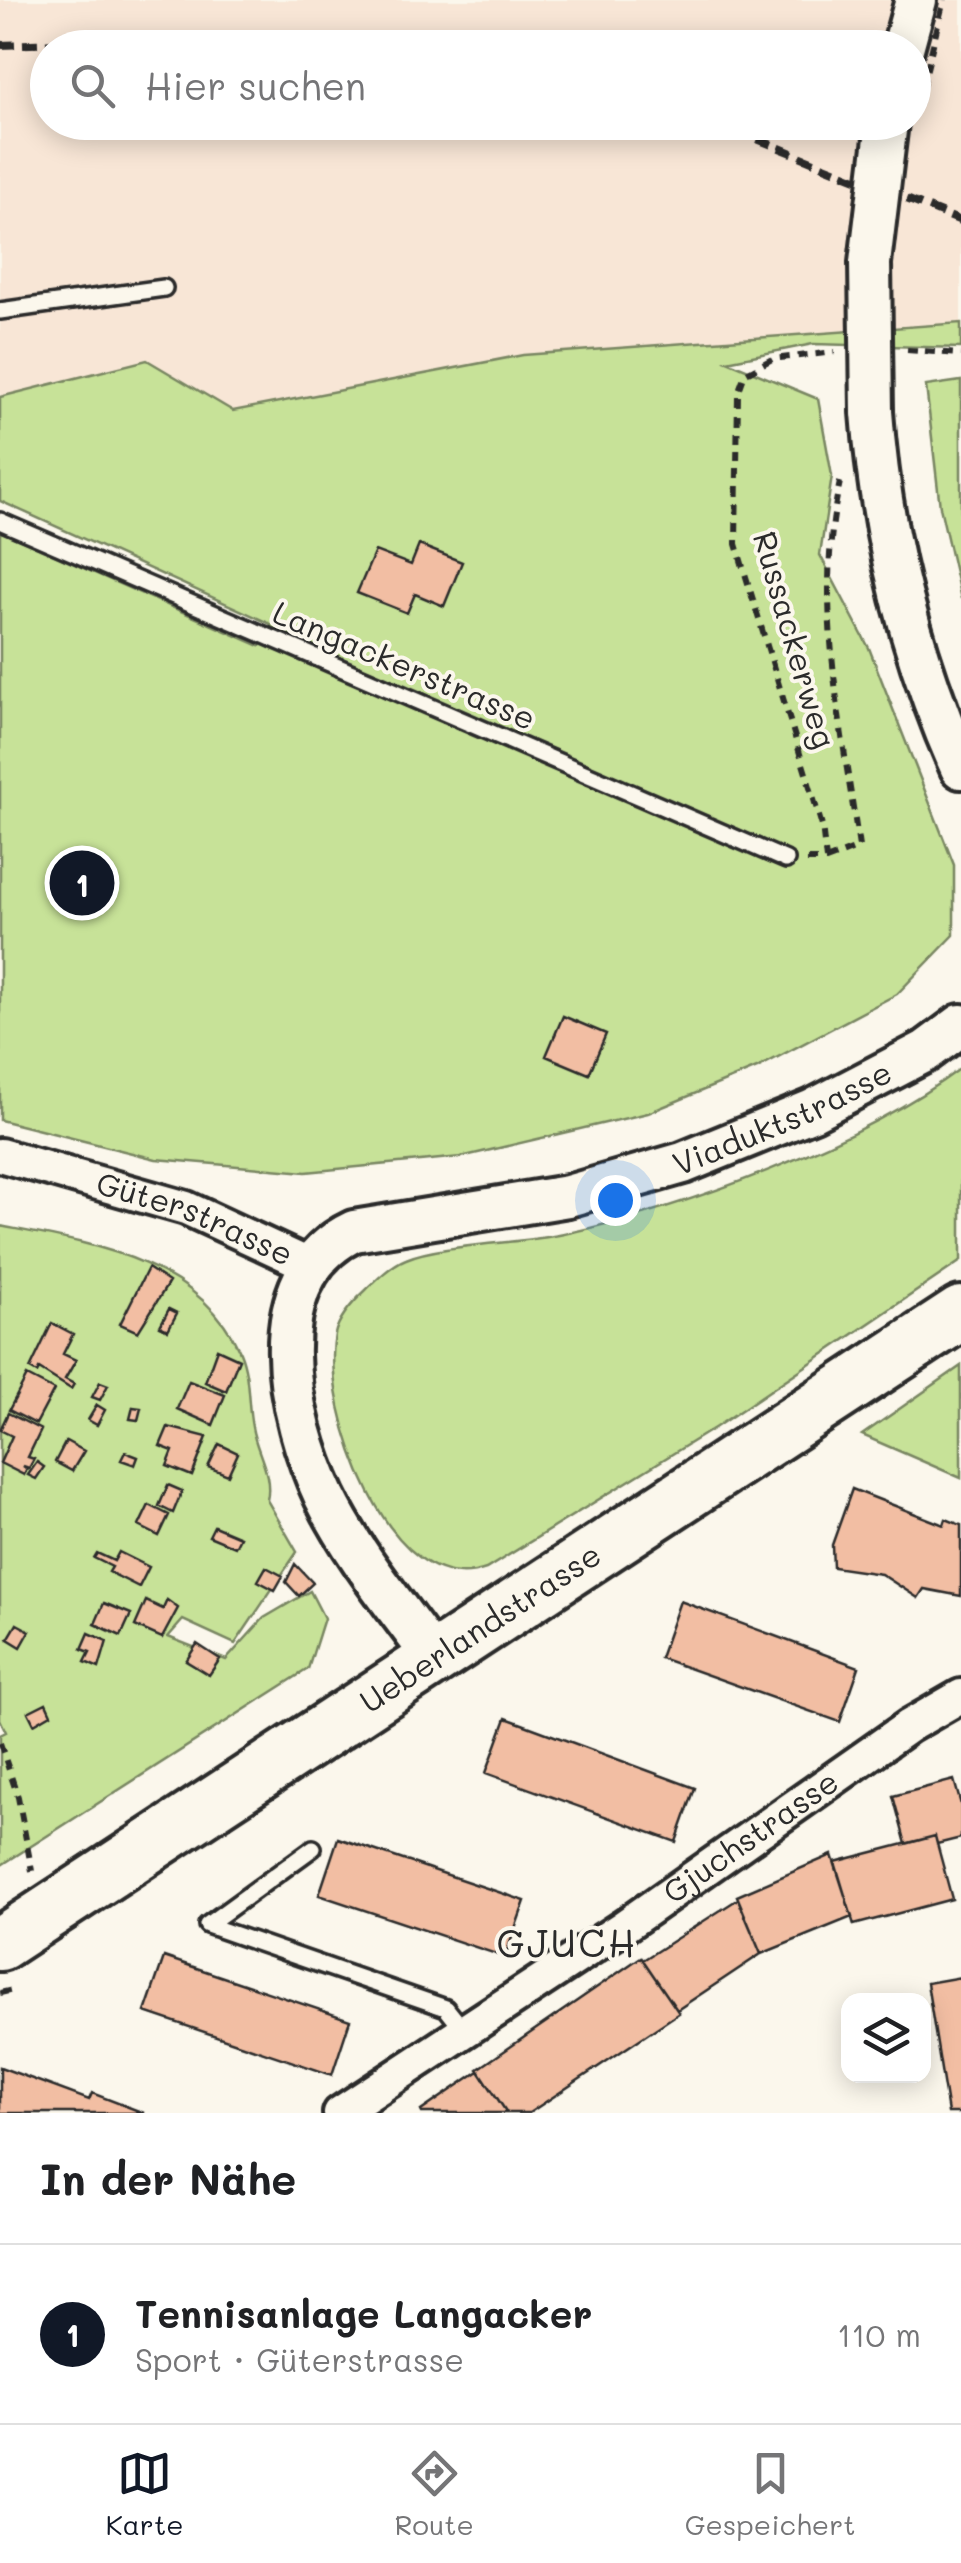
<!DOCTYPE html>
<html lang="de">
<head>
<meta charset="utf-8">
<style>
	:root { --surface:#fff; --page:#f6f6f6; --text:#202124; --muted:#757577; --line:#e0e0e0; --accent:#111827 }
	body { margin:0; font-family:Mali,sans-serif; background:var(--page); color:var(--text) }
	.controls { position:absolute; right:30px; bottom:30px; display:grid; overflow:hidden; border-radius:20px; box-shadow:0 5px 25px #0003 }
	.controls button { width:90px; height:90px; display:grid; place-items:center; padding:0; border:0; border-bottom:2px solid var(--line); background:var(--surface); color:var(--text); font:50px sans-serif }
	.you { position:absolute; left:615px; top:1200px; width:35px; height:35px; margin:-25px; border:8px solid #fff; border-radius:50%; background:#1a73e8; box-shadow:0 0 0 15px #1a73e833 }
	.badge { display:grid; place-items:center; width:65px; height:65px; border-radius:50%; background:var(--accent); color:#fff; font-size:32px; font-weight:700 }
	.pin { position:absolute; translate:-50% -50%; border:5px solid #fff; box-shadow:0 2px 10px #0006 }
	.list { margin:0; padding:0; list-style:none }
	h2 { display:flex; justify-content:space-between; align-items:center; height:130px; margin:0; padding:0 40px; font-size:42px }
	h2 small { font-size:32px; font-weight:400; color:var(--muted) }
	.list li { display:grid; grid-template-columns:65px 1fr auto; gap:30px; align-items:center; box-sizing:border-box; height:180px; padding:0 40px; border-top:2px solid var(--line) }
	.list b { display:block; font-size:38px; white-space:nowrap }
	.list p { margin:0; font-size:32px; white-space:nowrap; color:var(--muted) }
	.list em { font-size:32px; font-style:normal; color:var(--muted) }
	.icon { flex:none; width:55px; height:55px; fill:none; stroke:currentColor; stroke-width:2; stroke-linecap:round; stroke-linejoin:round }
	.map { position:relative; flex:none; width:961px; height:2113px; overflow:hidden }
	.search { position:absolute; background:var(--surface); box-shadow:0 5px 25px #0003; left:30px; right:30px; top:30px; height:110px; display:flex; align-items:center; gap:25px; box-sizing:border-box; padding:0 35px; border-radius:55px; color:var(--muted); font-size:38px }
	.sheet { height:310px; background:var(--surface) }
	nav { display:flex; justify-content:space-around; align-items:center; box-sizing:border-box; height:140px; border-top:2px solid var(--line); background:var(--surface); font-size:28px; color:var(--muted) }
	nav a { display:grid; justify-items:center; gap:5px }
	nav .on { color:var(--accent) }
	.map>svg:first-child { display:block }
</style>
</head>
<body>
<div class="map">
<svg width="961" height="2113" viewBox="0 0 961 2113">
	<rect width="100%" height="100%" fill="#fbf7ec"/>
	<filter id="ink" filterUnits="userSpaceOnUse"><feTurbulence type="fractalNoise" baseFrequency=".01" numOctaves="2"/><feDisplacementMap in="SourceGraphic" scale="20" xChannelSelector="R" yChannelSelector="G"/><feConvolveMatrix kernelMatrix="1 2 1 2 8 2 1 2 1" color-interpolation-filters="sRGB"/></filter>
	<g filter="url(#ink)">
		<!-- built -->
		<path fill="#f8e6d6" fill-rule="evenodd" d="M0 0H961V323L523 355 233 411 147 360 0 397ZM48 48H914V122H48Z"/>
		<!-- green -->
		<path fill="#c7e298" stroke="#798662" stroke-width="2.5" d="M961 323V348L813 344 727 361 818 399 832 476 820 555 869 648 954 865V935L897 994 757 1068 648 1113 461 1157 306 1172 156 1159 0 1120V531L260 646 271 624 0 501V397L147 360 233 411 523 355Z
			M961 381V599L940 507 926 386Z
			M961 1068V1261L716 1427 486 1569C389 1604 321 1407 335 1334 339 1317 352 1303 365 1291 376 1280 391 1265 406 1259 441 1244 521 1244 564 1234 688 1207 859 1144 961 1068Z
			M0 1226C88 1243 199 1259 240 1352 250 1376 247 1402 252 1427 256 1452 273 1474 267 1500L297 1552 235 1644 183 1620 168 1637 226 1660 264 1618 310 1591 324 1618 308 1669 0 1866V1735L6 1732 0 1719Z
			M961 1366V1478L862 1435Z"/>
		<!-- building -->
		<path fill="#f2bea3" stroke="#2b2b2b" stroke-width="2.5" d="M419 545 462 562 444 606 415 594 407 613 357 593 375 551 411 565Z
			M563 1016 606 1034 589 1074 546 1056Z
			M148 1268 169 1282 138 1332 120 1324Z
			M169 1309 177 1313 168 1330 160 1326Z
			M52 1323 73 1334 63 1354 76 1360 65 1379 74 1384 71 1389 39 1369 37 1373 30 1369Z
			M217 1349 239 1359 226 1391 205 1382Z
			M27 1376 54 1390 36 1424 9 1410Z
			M189 1381 225 1395 213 1425 177 1409Z
			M100 1382 108 1385 100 1400 92 1397Z
			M97 1405 105 1410 97 1425 88 1420Z
			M133 1407 141 1408 138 1420 130 1419Z
			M8 1413 41 1430 28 1457 34 1459 29 1468 23 1466 27 1469 24 1475 0 1463 12 1436 0 1430Z
			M168 1427 207 1437 192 1476 167 1466 173 1451 160 1446Z
			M66 1441 84 1451 72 1471 55 1462Z
			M219 1444 238 1453 228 1475 208 1467Z
			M125 1452 138 1457 135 1465 121 1460Z
			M37 1462 44 1467 36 1479 28 1475Z
			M168 1485 182 1491 173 1513 159 1506Z
			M852 1489 944 1525 946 1519 961 1525V1596L924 1589 918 1598 881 1574 833 1567 832 1545Z
			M149 1505 169 1515 159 1536 139 1526Z
			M214 1526 240 1537 235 1547 209 1536Z
			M119 1552 149 1567 139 1587 109 1572 112 1567 94 1558 97 1553 114 1561Z
			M295 1564 313 1583 299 1596 286 1582Z
			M266 1567 283 1576 275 1590 258 1581Z
			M167 1600 178 1608 162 1638 135 1626 146 1601 163 1609Z
			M680 1601 859 1667 840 1722 660 1658Z
			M104 1603 131 1614 121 1636 95 1624Z
			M17 1624 30 1631 21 1647 8 1639Z
			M89 1633 107 1641 99 1668 85 1662 90 1652 82 1649Z
			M197 1644 220 1659 209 1675 186 1661Z
			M46 1703 51 1714 34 1724 28 1712Z
			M506 1718 695 1788 676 1842 486 1773Z
			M954 1780 961 1805V1838L937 1844 935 1836 906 1844 893 1796Z
			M935 1836 952 1899 854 1925 835 1862Z
			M338 1838 525 1901 505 1957 319 1895Z
			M832 1855 852 1917 761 1954 737 1896Z
			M738 1899 761 1954 677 2010 643 1960Z
			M164 1957 350 2020 332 2075 145 2012Z
			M641 1957 679 2013 529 2113H507L478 2069Z
			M961 1977V2113H948L927 1983Z
			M0 2067 89 2100 92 2093 144 2113H0Z
			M479 2071 507 2113H422L421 2111Z"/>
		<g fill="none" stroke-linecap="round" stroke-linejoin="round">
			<defs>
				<path id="service" d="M0 311 164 288
					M0 521 786 860
					M313 1848 207 1925 446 2008 465 2032"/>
				<g id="minor">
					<path id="s1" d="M0 1155 186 1208 309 1265"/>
					<path id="s2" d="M340 2113 623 1927 909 1726 961 1696"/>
				</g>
				<g id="tertiary">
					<path d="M903 48 916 0"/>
					<path d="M872 412C881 535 911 655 961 768"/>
					<path id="s3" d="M436 1661C398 1608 353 1555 325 1497 288 1418 256 1277 354 1231L568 1196 683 1163 813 1110 926 1051 961 1025"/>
				</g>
				<g id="primary">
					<path id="s4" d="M0 1944 961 1313"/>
				</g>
			</defs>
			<!-- service casing -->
			<use href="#service" stroke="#2b2b2b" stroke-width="22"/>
			<!-- minor casing -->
			<use href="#minor" stroke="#2b2b2b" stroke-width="40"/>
			<!-- tertiary casing -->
			<use href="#tertiary" stroke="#2b2b2b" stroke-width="48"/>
			<!-- primary casing -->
			<use href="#primary" stroke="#2b2b2b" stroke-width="60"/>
			<!-- path -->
			<path stroke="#2b2b2b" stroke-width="6" stroke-dasharray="10 8" stroke-linecap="butt" d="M907 350 961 354
				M807 860H826L822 826 736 544 738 393 745 374 772 359 835 352
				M826 860 859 847C842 728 813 602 840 482
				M0 1743 18 1797 32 1871
				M0 1993 17 1989"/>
			<!-- service -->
			<use href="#service" stroke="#fbf7ec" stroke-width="15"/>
			<!-- minor -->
			<use href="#minor" stroke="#fbf7ec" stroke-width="32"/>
			<!-- tertiary -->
			<use href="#tertiary" stroke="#fbf7ec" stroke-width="40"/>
			<!-- primary -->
			<use href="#primary" stroke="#fbf7ec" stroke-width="52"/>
			<!-- rail -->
			<path stroke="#2b2b2b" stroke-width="8" stroke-dasharray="15 8" stroke-linecap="butt" d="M0 45 203 38 373 48
				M715 122 961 221"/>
			<defs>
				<path id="tertiary-bridge" d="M872 412 870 263 887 122"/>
			</defs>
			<!-- tertiary-bridge casing -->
			<use href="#tertiary-bridge" stroke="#2b2b2b" stroke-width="48" stroke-linecap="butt"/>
			<!-- path-bridge -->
			<path stroke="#2b2b2b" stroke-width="6" stroke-dasharray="10 8" stroke-linecap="butt" d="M918 105 944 0"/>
			<!-- tertiary-bridge -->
			<use href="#tertiary-bridge" stroke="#fbf7ec" stroke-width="40"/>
		</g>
	</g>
	<g text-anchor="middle" stroke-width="8" stroke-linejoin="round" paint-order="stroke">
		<!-- street labels -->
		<g font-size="32" fill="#2b2b2b" stroke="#fbf7ec">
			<text transform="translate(794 640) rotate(74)" y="11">Russackerweg</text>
			<text transform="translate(404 666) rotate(23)" y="11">Langackerstrasse</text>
			<text dy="11" stroke="none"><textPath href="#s3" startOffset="940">Viaduktstrasse</textPath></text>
			<text dy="11" stroke="none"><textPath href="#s1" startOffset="205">Güterstrasse</textPath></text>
			<text dy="11" stroke="none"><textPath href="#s4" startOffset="575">Ueberlandstrasse</textPath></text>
			<text dy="11" stroke="none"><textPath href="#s2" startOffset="495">Gjuchstrasse</textPath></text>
		</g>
		<!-- quarter labels -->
		<g font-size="38" letter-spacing="2.5" fill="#2b2b2b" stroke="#fbf7ec">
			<text x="567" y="1957">GJUCH</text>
		</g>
	</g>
</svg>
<div class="controls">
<button><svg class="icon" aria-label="layers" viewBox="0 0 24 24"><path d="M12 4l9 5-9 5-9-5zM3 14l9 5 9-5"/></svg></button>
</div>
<div class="you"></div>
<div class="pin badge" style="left:82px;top:883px">1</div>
<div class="search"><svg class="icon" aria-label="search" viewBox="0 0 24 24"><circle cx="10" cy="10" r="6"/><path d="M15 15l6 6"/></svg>Hier suchen</div>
</div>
<section class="sheet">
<h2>In der Nähe<small></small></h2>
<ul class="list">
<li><span class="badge">1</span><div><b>Tennisanlage Langacker</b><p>Sport · Güterstrasse</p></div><em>110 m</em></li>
</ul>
</section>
<nav>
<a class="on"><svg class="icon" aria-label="map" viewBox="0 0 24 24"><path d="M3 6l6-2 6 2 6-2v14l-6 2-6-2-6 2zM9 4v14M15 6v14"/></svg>Karte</a>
<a><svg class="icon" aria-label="directions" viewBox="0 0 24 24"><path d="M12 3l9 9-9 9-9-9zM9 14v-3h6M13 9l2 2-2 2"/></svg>Route</a>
<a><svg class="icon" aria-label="saved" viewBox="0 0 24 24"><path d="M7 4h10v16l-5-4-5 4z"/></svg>Gespeichert</a>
</nav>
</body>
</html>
